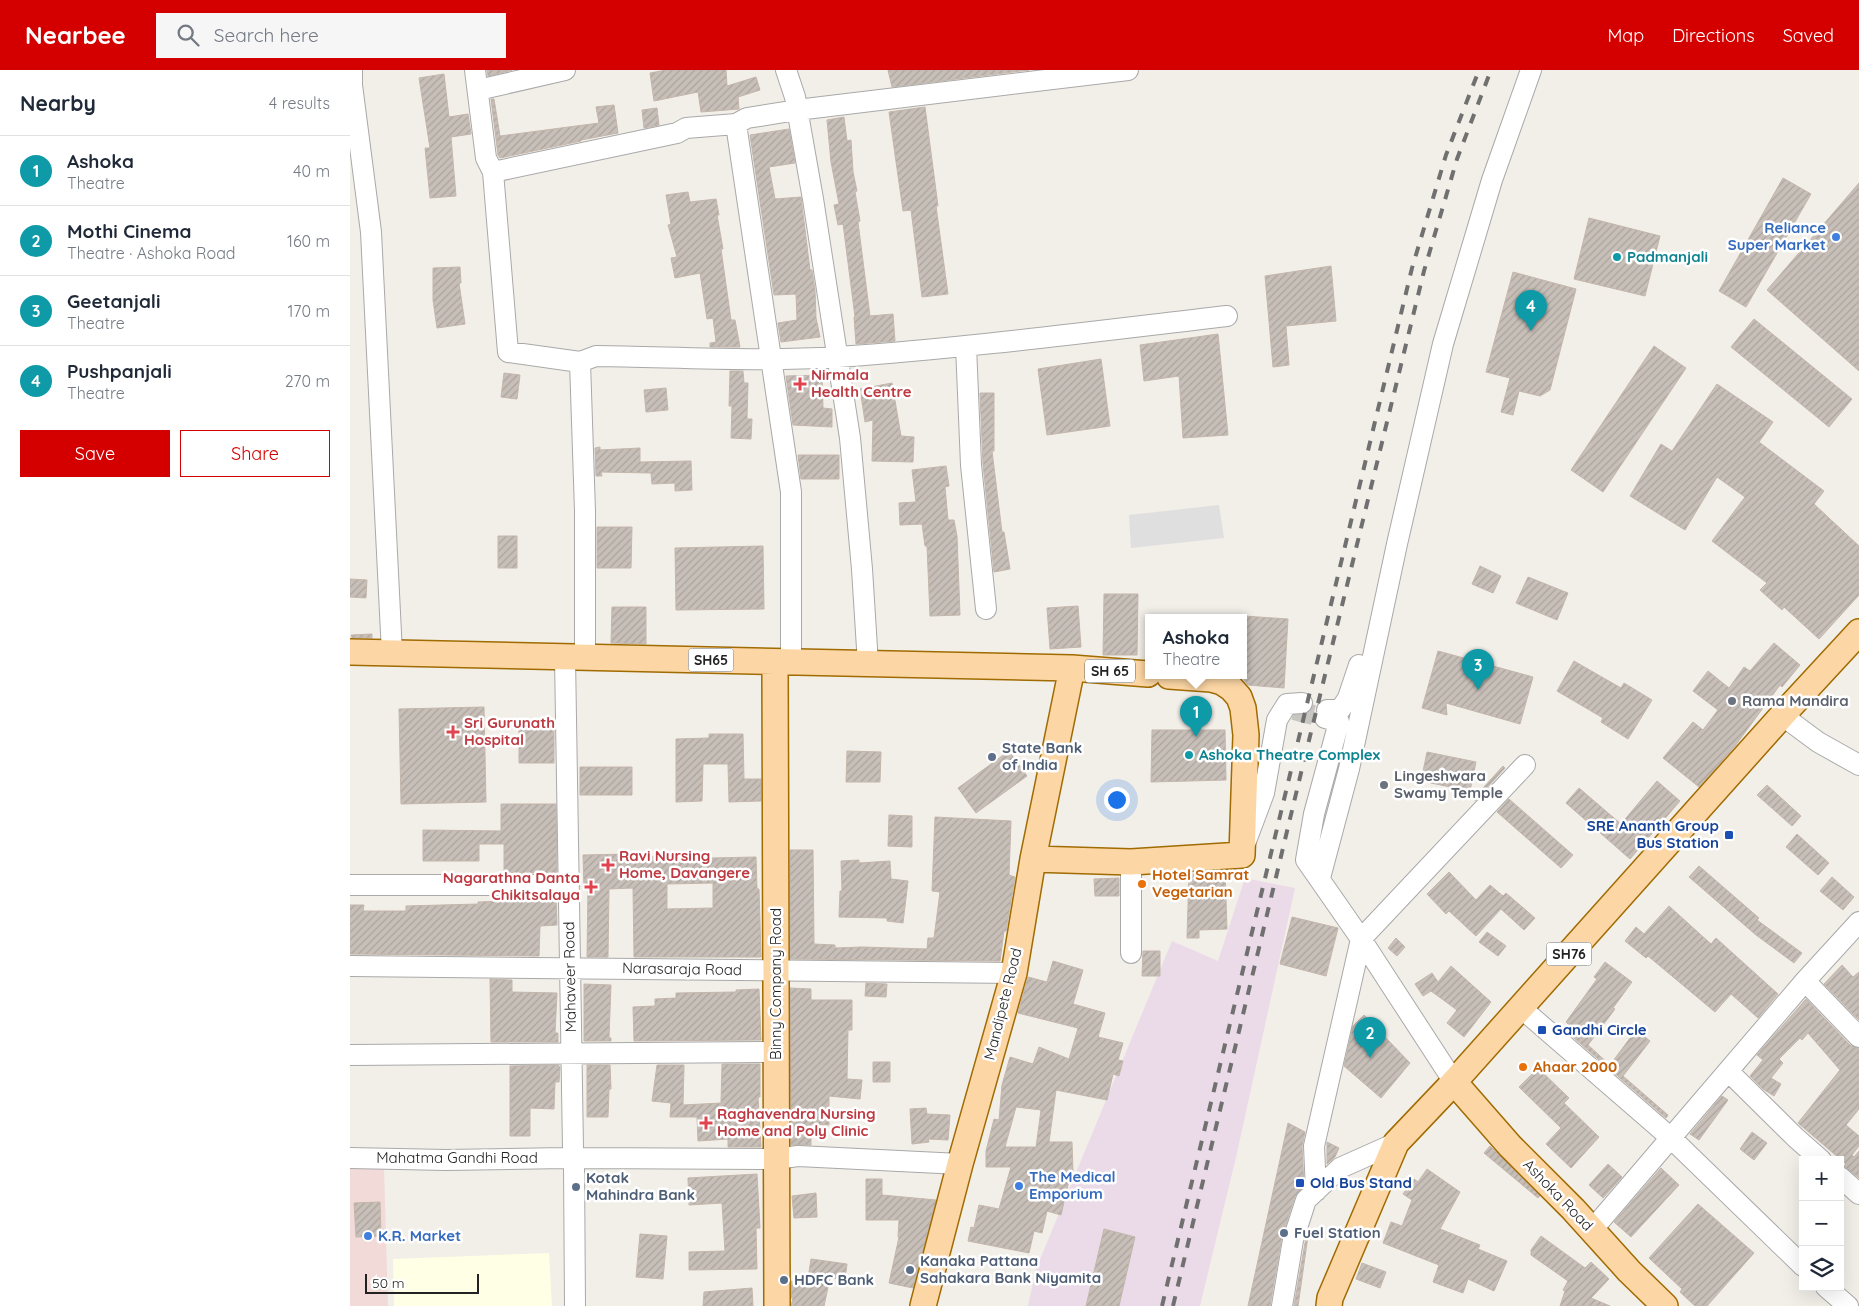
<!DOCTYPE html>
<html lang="en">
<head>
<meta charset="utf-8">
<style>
	:root { --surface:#fff; --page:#f6f6f7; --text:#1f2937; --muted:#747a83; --line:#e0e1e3; --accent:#d40000 }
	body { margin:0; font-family:Quicksand,sans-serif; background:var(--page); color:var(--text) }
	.controls { position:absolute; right:15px; bottom:15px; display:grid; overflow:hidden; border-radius:0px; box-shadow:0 5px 20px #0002 }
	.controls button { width:45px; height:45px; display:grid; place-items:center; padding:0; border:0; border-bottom:1px solid var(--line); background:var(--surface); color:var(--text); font:25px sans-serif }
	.scale { position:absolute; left:15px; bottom:12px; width:114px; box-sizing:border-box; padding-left:5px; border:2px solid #222; border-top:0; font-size:14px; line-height:18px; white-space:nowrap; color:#222; -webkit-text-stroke:4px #fff; paint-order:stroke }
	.you { position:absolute; left:766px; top:729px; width:18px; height:18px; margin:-12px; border:4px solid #fff; border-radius:50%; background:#1a73e8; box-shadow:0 0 0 8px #1a73e833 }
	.badge { display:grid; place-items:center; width:32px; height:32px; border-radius:50%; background:var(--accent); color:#fff; font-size:16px; font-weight:700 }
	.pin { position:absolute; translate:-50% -41px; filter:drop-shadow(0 1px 2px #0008) }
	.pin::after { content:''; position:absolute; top:26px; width:18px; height:15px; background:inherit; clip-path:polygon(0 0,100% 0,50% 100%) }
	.popup { position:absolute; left:795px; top:544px; width:102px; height:65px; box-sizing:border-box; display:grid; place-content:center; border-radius:0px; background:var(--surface); filter:drop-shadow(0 1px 4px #0005); font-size:16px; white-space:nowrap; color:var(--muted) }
	.popup b { font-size:19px; color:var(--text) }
	.popup::after { content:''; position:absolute; left:50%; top:100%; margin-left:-10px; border:10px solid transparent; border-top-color:var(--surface) }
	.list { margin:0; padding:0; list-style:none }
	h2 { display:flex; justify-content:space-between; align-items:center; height:65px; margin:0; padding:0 20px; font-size:21px }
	h2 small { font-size:16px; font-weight:400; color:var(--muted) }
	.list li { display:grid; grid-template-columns:32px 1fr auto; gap:15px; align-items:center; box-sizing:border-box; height:70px; padding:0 20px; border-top:1px solid var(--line) }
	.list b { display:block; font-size:19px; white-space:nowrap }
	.list p { margin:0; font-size:16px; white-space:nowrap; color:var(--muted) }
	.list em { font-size:16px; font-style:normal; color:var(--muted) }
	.actions { display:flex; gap:10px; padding:15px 20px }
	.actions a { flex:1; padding:11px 0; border:1px solid var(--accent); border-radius:0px; text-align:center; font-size:18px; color:var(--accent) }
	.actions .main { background:var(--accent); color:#fff }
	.icon { flex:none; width:28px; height:28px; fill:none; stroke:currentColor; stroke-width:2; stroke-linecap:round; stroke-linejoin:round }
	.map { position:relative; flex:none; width:1509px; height:1236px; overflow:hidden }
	header { display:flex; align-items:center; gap:30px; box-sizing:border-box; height:70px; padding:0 25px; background:var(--accent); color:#fff }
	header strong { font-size:24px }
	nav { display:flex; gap:28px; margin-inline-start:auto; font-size:18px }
	.search { width:350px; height:45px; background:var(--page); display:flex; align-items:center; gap:12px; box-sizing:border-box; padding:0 18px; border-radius:0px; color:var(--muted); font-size:19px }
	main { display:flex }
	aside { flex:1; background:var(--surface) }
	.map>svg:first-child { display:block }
</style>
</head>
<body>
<header>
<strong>Nearbee</strong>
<div class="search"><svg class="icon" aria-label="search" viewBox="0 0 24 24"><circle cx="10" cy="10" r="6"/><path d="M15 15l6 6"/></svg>Search here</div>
<nav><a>Map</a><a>Directions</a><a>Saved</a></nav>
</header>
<main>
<aside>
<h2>Nearby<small>4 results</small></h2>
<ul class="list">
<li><span class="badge" style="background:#0f9aa8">1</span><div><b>Ashoka</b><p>Theatre</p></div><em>40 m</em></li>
<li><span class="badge" style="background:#0f9aa8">2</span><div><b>Mothi Cinema</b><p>Theatre · Ashoka Road</p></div><em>160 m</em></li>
<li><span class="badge" style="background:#0f9aa8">3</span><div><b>Geetanjali</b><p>Theatre</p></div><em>170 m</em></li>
<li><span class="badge" style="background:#0f9aa8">4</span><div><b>Pushpanjali</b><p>Theatre</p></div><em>270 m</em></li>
</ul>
<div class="actions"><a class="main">Save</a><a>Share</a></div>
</aside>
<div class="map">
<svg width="1509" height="1236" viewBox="0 0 1509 1236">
	<defs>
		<pattern id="building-hatch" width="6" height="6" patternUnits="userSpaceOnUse" patternTransform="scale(1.25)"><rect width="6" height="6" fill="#c7bfb8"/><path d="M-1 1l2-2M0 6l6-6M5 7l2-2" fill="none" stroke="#aba49e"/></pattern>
	</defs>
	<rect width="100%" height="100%" fill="#f2efe9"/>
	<!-- residential -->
	<path fill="#e0dfdf" d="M869 435 874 468 781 478 779 445Z"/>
	<!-- commercial -->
	<path fill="#f2dad9" d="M0 1096 34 1097 38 1236H0Z"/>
	<!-- education -->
	<path fill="#ffffe5" d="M199 1183 202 1236H44L43 1189Z"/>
	<!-- railway -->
	<path fill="#ebdbe8" d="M895 808 945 818 887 1083 850 1236H678L686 1199 822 871 868 891Z"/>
	<!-- building -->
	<path fill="url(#building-hatch)" stroke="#c4b6ab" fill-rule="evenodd" d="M137 0H162L138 6Z
		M316 0H376L377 16 406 7 410 20 388 27 389 39 351 42 348 22 304 31 300 3Z
		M538 0H679L542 17Z
		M94 4 99 47 118 44 121 64 101 67 106 126 80 128 75 78H80L69 8Z
		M141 29H144L150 66 249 53 246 37 264 35 268 63 231 70V71L150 88 148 85Z
		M575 37 588 136H586L598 224 572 227 561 140 553 141 539 42Z
		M307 38 309 55 294 58 292 40Z
		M494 47 497 71 501 70 503 102 507 121 505 122 510 151 508 152 520 246 543 244 545 271 506 274 504 247H505L493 154 488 155 484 135 489 134 481 92 477 50Z
		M439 59 445 93 419 97 425 129 451 127 460 200H462L465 220 466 248 470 267 431 272 428 253 447 250 446 224 424 225 400 65Z
		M1433 108 1461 124 1396 237 1369 221Z
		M1509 113V301L1417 220Z
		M338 122 340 132 366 129 369 145H367L373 179H371L381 250H385L390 277H360V273L366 272 363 248 357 249 350 203 325 208 321 188 327 187 318 155 321 154 316 125Z
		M1239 148 1310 166 1295 226 1224 209Z
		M981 196 986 251 936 256 939 295 923 297 915 206Z
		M110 197 111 213H109L115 254 87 258 83 230V198Z
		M1163 202 1226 219 1200 320 1190 326 1169 321 1163 345 1151 342 1160 308 1136 302Z
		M1404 249 1502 329 1479 357 1381 277Z
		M868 264 878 365 833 368 829 306 794 311 790 275Z
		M1304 276 1336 298 1253 422 1221 400Z
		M751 289 760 356 697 365 688 299Z
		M380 301H393L394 313H398L397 349H402L401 369 381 368 382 336H379Z
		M154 303 170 305 167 329 151 327Z
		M472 305 473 338 482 339V357L443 355 436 306Z
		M542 313 551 366 564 367 563 392 522 391 523 350 515 352 510 319Z
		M1367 314 1423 352 1409 372 1474 421 1464 434 1509 476V525L1469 569 1434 537 1432 540 1410 520 1417 513 1362 471 1395 427 1367 407 1335 460 1280 426 1311 374 1322 381Z
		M316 318 318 340 296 342 294 320Z
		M630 323H644V381H642L652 462H654L660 499 644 502 633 394Z
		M250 377V380L290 378V392L341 391 342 420 325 421V413L302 414 301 403 251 402 252 406H246L245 378Z
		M448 385H489V409H451Z
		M596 396 599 416 595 417 598 450H604L607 466 610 545 580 546 577 476H575L572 454 550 455 549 433 566 432 562 400Z
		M247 457H282L281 498H247Z
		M148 466H167V498H148Z
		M413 476 414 539 326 540 325 478Z
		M1130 496 1151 506 1143 523 1122 514Z
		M1178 507 1218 523 1207 550 1166 533Z
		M0 509 17 510 16 528 0 527Z
		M754 524H788L787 585H753Z
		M728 536 731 577 700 579 697 538Z
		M262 537H296V574L261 573Z
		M894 546 938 549 934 618 898 615 894 610Z
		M22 564V568H2L1 565Z
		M1424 573 1450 595 1432 617 1430 615 1385 676 1349 717 1313 688 1343 652 1353 660 1368 640 1343 621 1358 601 1379 618 1394 597 1400 601Z
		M1088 581 1183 607 1170 654 1096 633 1097 645 1072 638Z
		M1224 591 1271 618 1274 613 1302 630 1278 669 1251 652 1253 648 1207 621Z
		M134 637 136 732 51 734 49 639Z
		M169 655H204V693H169Z
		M802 660H875L876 710 801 712Z
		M359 664H393L394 709H411V731L379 732 378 694H353L352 731 326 732V669L359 668Z
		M497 681 531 682 530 712H496Z
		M659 681 677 706 626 743 608 718Z
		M1077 682 1126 692 1120 721 1071 711Z
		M1153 696 1155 698 1125 731 1123 729Z
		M230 697H282V725H230Z
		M1307 711 1330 731 1280 789 1216 733 1229 718 1271 754Z
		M1417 715 1451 746 1442 756 1407 725Z
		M1159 729 1223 785 1211 798 1147 742Z
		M151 734H206L207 803H154V774H129V791H73V760L151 761Z
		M539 745 562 746V777L538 776Z
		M585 747 661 751 659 805 665 807 656 861H654L650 891 440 889V780H463L464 874 485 875V878L512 877 577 879 578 868H584L590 822 582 821Z
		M1447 764 1479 793 1468 805 1436 777Z
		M277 784V787L316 786V789L406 787 407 819H409L411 887H284L283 818 259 819 258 887H237L238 818H234L233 785ZM363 813V838L317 839V814Z
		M509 790V793L540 791 541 809 558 811 553 853 537 851V848L489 847 490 821H492L491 791Z
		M1349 796 1409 848 1407 850 1452 883 1444 893 1406 865 1339 807Z
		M875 800 877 859 849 860V868H837L839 803 853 804V802Z
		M1099 802 1126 830 1140 815 1153 826 1156 823 1185 848 1174 860 1151 839 1126 866 1099 841 1096 844 1077 824Z
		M1482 807 1504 827 1493 840 1470 821Z
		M769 808V826H745L744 809Z
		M154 827H206L207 855 190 856 189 886 0 884V835H14L13 841H56V836L128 834V832L154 831Z
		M1319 836 1361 874 1366 868 1428 924 1408 948 1381 924 1365 942 1298 886 1296 888 1275 871 1286 857 1294 864Z
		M942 847 988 858 976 906 930 894Z
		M1137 862 1156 876 1148 886 1129 872Z
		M1046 868 1055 877 1047 886 1038 878Z
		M793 881H810V906H792Z
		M703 891 733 900 723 934 755 943 748 967 773 973 768 990 773 991 769 1006 763 1004 757 1030 706 1020 699 1072H722L723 1102H721L711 1145 697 1141 692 1163 684 1161 679 1183 618 1171 621 1157 624 1158 629 1135 649 1139 661 1097H636V1081L644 1049 649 1050 652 1015 660 987 683 994 689 977 719 989 728 958 668 943 678 907 697 912ZM666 1037 691 1040 686 1077H655Z
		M1255 892 1282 912 1263 938 1265 939 1238 975 1260 995 1286 960 1300 971 1273 1006 1318 1045 1316 1048 1216 961 1220 956 1216 952 1247 909 1244 907Z
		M1492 895 1503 907 1509 902V950L1474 914Z
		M1101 896 1141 932 1114 967 1097 953 1107 940 1081 921 1073 926 1065 914 1082 903 1088 912Z
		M140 909 162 910V922L207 923 205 963H208V972H141Z
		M516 913 537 914 536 927 515 926Z
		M234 914 261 915 259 968H261V971H234Z
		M440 918 461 919V930H502V960H498L497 1009 512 1010 510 1029 479 1026V1055L461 1054V1075H441Z
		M409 919 411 970 284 971 283 937 305 936V929L326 928V923L386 922V920Z
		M1456 929 1500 975 1509 979V1039L1496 1055 1509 1066V1076L1502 1085 1504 1087 1509 1081V1108L1494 1096 1496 1094 1448 1053 1490 1000 1458 963 1452 970 1450 968 1429 989 1433 993 1421 1008 1431 1014 1424 1026 1413 1019 1400 1006 1413 990 1407 985Z
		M1014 945 1060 993 1031 1028 994 996 1003 956Z
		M523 992H540V1012H523Z
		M372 994H410V1027H408L411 1077H378V1069L348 1071 347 1047H320L321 1033 302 1031 307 995H334L333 1035 371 1033Z
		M208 995 210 997 209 1012H205L204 1039 180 1038V1066H160V996Z
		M237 995H260L261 1019H259L258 1047H237Z
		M1188 998 1219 1028 1214 1033 1249 1067 1221 1098 1196 1074 1211 1058 1169 1017Z
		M1372 1026 1378 1030 1349 1070 1340 1064Z
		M576 1038 577 1044 600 1045 598 1070 578 1069 579 1072 562 1074 560 1039Z
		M938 1053 955 1062 952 1076 954 1116 945 1126 932 1166 920 1236H898Z
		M1402 1062 1417 1073 1404 1090 1390 1079Z
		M977 1072 989 1078 985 1087 977 1094Z
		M1140 1076 1190 1126 1188 1128 1134 1083Z
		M1258 1094 1272 1107 1253 1128 1239 1115Z
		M1311 1098 1329 1115 1281 1167 1264 1152Z
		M1077 1099 1110 1122 1090 1159 1130 1175 1128 1179 1157 1191 1144 1221 1118 1209 1113 1223 1083 1212 1089 1195 1033 1173 1041 1152 1052 1156 1062 1130 1053 1124 1064 1109 1068 1112Z
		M407 1104 410 1158H406L407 1199 339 1200V1182L375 1181 372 1133 339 1135 338 1108Z
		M516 1109H532V1125L586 1130 563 1218 539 1213 549 1167H548L549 1150H516Z
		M466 1123 467 1147 444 1148 442 1126Z
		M30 1132 31 1166 6 1167 4 1133Z
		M1348 1134 1404 1183 1357 1236H1345L1330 1222 1332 1219 1299 1188Z
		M754 1159 785 1167 769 1236H736Z
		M959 1159 948 1236H944L955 1173Z
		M290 1164 317 1166 313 1209 286 1207Z
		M1191 1166 1235 1198 1241 1192 1259 1209 1241 1228 1260 1236H1210L1215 1221 1213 1220 1218 1211 1181 1185V1180Z
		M461 1189 497 1194 495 1209 480 1208 474 1236H441L443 1228H441V1211L457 1215Z
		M1012 1193 1036 1202 1030 1218 1006 1209Z
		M402 1218 403 1236H353L354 1222Z"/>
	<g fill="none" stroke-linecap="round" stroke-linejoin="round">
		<!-- minor-tunnel -->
		<path stroke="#c8c6c1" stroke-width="20" stroke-dasharray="20 10" stroke-linecap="butt" d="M944 640 975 648"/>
		<defs>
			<path id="minor" d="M2 0V15L21 162 42 583
				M125 0 136 88 143 102 158 282 230 292 246 286C326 287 408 292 488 287 618 278 747 261 877 246
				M436 0 445 27 463 129 500 368 512 499 518 594
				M128 20 215 0
				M386 54 441 422V592
				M143 102 327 63 336 58 386 54 397 48 447 40 778 0
				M616 276 621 395 636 539
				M230 292 235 441V587
				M215 587 223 1078
				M977 640H990L998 628 1009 595
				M1437 640 1441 652 1468 672 1509 695
				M975 648 989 652 964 744 956 790 1011 869 1104 1012
				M896 771 914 723 927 650 937 634 952 633
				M970 808 999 699 1047 474 1093 274 1142 110 1181 0
				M0 815H219
				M781 883V792
				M0 896 664 903
				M1455 911 1509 967
				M1170 937 1321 1068 1453 1196
				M0 985 426 982
				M1378 1001 1446 1068 1471 1090
				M0 1088 96 1090 214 1088
				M232 1088 426 1089 448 1086 610 1094
				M224 1096 225 1236
				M1490 1107 1509 1124
				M966 1121 964 1076 1011 869 1175 695
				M1242 1160 1455 911 1509 852
				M1476 1217 1498 1236
				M932 1236 943 1170 956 1130 990 1098 1046 1073"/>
			<path id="major" d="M0 582 722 598 798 604
				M425 592 427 1236
				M683 789 781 792 892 785 896 665 893 638 889 627 881 618 872 612 861 609 819 606
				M1104 1012 1160 1076 1223 1139 1279 1201 1315 1236
				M573 1236 610 1094 664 903 683 789 722 598
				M979 1236 980 1228 1046 1073 1104 1012 1437 640 1509 562"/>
		</defs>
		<!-- minor casing -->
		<use href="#minor" stroke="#a9a9a9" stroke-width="22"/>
		<!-- major casing -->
		<use href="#major" stroke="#a06b00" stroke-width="28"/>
		<!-- minor -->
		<use href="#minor" stroke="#fff" stroke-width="20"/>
		<!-- major -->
		<use href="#major" stroke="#fcd6a4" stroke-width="25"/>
		<!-- rail -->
		<path stroke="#707070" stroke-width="4" stroke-dasharray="10 10" stroke-linecap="butt" d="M812 1236 1062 198 1096 85 1129 0
			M823 1236 951 703 1074 201 1107 89 1141 0"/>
	</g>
	<!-- markers -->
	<g fill="#3f7fe0" stroke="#fff" stroke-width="2">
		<circle cx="1486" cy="167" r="5"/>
		<circle cx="669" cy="1116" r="5"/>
		<circle cx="18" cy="1166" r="5"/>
	</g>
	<g fill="#0f9aa8" stroke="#fff" stroke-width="2">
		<circle cx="1267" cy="187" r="5"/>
		<circle cx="839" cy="685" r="5"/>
	</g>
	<g fill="#e0444e" stroke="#fff" stroke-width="2">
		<path d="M447.5 306.5h5v5h5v5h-5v5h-5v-5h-5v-5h5z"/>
		<path d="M100.5 654.5h5v5h5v5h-5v5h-5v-5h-5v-5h5z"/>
		<path d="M255.5 787.5h5v5h5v5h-5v5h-5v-5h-5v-5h5z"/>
		<path d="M238.5 809.5h5v5h5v5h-5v5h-5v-5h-5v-5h5z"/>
		<path d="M353.5 1045.5h5v5h5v5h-5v5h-5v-5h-5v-5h5z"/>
	</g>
	<g fill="#6b7280" stroke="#fff" stroke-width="2">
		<circle cx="1382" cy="631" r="5"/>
		<circle cx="1034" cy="715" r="5"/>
	</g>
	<g fill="#5c6f8a" stroke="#fff" stroke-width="2">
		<circle cx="642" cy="687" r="5"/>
		<circle cx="226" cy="1117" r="5"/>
		<circle cx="934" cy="1163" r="5"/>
		<circle cx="560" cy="1200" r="5"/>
		<circle cx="434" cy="1210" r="5"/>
	</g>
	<g fill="#1a4fb4" stroke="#fff" stroke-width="2">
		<rect x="1374" y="760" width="10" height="10" rx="2.5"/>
		<rect x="1187" y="955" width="10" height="10" rx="2.5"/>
		<rect x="945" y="1108" width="10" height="10" rx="2.5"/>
	</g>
	<g fill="#e8710a" stroke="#fff" stroke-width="2">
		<circle cx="792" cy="814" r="5"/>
		<circle cx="1173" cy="997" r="5"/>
	</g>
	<g text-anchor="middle" stroke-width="5" stroke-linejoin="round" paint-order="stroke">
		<!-- shield labels -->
		<g fill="#fff" stroke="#646464" stroke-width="1">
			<rect x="338.5" y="578.5" width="45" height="23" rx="4"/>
			<rect x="735" y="589.5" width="50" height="23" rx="4"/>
			<rect x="1196.5" y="872.5" width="45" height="23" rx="4"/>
		</g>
		<g font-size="14" font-weight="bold" fill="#222">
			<text x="361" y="595">SH65</text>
			<text x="760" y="606">SH 65</text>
			<text x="1219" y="889">SH76</text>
		</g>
		<!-- shop labels -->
		<g font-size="15" font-weight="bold" fill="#366cbe" stroke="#fff" text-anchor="start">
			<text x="1476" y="163" text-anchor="end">Reliance<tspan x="1476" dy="17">Super Market</tspan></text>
			<text x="679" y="1112">The Medical<tspan x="679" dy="17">Emporium</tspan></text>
			<text x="28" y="1171">K.R. Market</text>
		</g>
		<!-- culture labels -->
		<g font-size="15" font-weight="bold" fill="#0d838f" stroke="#fff" text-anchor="start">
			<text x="1277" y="192">Padmanjali</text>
			<text x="849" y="690">Ashoka Theatre Complex</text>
		</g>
		<!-- health labels -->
		<g font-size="15" font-weight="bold" fill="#be3a42" stroke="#fff" text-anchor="start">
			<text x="461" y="310">Nirmala<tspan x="461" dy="17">Health Centre</tspan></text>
			<text x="114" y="658">Sri Gurunath<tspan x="114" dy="17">Hospital</tspan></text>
			<text x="269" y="791">Ravi Nursing<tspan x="269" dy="17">Home, Davangere</tspan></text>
			<text x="230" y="813" text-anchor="end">Nagarathna Danta<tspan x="230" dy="17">Chikitsalaya</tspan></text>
			<text x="367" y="1049">Raghavendra Nursing<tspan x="367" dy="17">Home and Poly Clinic</tspan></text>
		</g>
		<!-- worship labels -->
		<g font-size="15" font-weight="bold" fill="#5b616d" stroke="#fff" text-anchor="start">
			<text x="1392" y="636">Rama Mandira</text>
			<text x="1044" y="711">Lingeshwara<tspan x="1044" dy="17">Swamy Temple</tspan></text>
		</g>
		<!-- service labels -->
		<g font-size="15" font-weight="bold" fill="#4e5e75" stroke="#fff" text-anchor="start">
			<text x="652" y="683">State Bank<tspan x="652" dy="17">of India</tspan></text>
			<text x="236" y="1113">Kotak<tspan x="236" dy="17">Mahindra Bank</tspan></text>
			<text x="944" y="1168">Fuel Station</text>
			<text x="570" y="1196">Kanaka Pattana<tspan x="570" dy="17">Sahakara Bank Niyamita</tspan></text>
			<text x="444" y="1215">HDFC Bank</text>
		</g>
		<!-- transit labels -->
		<g font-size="15" font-weight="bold" fill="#164399" stroke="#fff" text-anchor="start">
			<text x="1369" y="761" text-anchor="end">SRE Ananth Group<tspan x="1369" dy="17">Bus Station</tspan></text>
			<text x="1202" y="965">Gandhi Circle</text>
			<text x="960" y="1118">Old Bus Stand</text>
		</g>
		<!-- food labels -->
		<g font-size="15" font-weight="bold" fill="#c56008" stroke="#fff" text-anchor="start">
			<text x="802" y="810">Hotel Samrat<tspan x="802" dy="17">Vegetarian</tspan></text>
			<text x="1183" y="1002">Ahaar 2000</text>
		</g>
		<!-- street labels -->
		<g font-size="15" fill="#222" stroke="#fff">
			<text transform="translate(332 899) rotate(1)" y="5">Narasaraja Road</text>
			<text transform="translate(220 907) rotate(-91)" y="5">Mahaveer Road</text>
			<text transform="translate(426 914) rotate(-90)" y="5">Binny Company Road</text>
			<text transform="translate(653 934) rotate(-76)" y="5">Mandipete Road</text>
			<text x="107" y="1093">Mahatma Gandhi Road</text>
			<text transform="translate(1208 1125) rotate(46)" y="5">Ashoka Road</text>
		</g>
	</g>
</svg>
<div class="controls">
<button>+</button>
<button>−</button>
<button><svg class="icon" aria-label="layers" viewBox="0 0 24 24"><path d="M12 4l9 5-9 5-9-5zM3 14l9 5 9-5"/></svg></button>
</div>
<div class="scale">50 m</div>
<div class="you"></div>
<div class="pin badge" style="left:846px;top:667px;background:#0f9aa8">1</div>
<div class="popup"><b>Ashoka</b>Theatre</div>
<div class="pin badge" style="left:1020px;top:988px;background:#0f9aa8">2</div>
<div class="pin badge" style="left:1128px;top:620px;background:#0f9aa8">3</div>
<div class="pin badge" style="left:1181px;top:261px;background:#0f9aa8">4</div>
</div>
</main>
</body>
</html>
